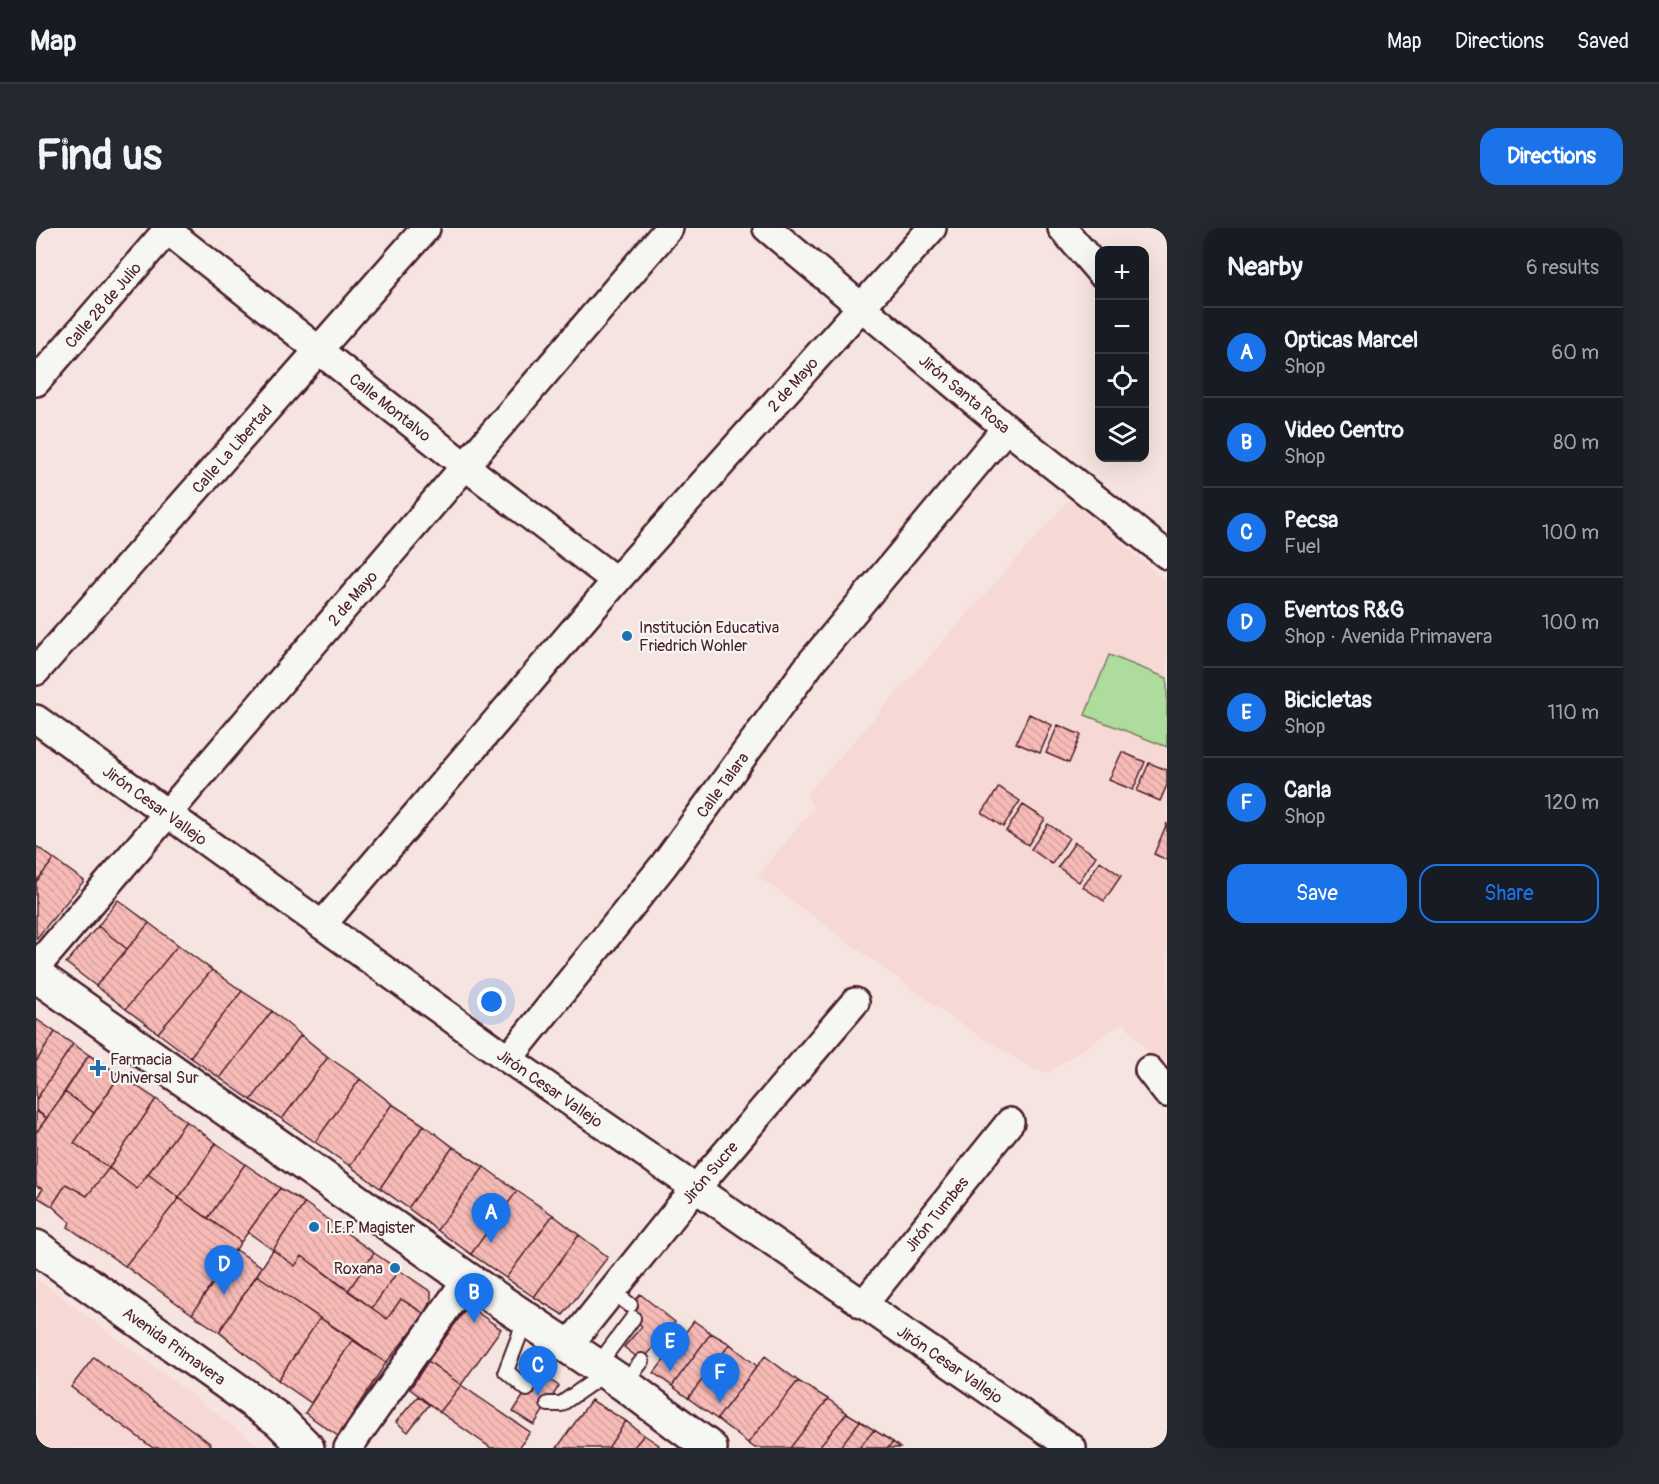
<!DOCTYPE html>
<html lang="en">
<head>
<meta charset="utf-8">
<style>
	:root { --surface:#171b24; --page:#242831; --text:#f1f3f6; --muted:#9ea1a6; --line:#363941; --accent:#1a73e8 }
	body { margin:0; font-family:Pangolin,sans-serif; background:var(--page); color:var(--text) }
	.controls { position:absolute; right:18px; top:18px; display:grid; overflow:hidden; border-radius:12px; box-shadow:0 6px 24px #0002 }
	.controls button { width:54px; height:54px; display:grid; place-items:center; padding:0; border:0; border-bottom:2px solid var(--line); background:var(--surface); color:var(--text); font:30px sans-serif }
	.you { position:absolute; left:456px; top:774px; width:21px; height:21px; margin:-15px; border:4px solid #fff; border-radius:50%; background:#1a73e8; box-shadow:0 0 0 9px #1a73e833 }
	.badge { display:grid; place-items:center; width:39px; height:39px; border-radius:50%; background:var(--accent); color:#fff; font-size:20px; font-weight:700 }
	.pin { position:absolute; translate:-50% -50px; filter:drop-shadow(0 2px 3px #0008) }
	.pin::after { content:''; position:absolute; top:32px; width:21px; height:18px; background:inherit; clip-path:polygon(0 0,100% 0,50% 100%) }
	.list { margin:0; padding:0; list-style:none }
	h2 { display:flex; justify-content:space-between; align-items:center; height:78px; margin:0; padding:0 24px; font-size:26px }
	h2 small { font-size:20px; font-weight:400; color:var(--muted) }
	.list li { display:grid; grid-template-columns:39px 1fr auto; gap:18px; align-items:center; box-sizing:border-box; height:90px; padding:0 24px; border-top:2px solid var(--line) }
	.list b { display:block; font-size:22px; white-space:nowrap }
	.list p { margin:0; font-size:20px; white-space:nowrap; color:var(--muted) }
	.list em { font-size:20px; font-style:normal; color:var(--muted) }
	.actions { display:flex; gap:12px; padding:18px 24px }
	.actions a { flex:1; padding:14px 0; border:2px solid var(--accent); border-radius:18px; text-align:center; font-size:21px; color:var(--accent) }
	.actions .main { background:var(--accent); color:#fff }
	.icon { flex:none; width:33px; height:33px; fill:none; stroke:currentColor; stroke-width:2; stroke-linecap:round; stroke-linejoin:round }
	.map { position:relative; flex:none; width:1131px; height:1220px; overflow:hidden; border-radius:18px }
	header { display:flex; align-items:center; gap:36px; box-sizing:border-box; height:84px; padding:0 30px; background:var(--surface); border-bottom:2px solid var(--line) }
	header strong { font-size:28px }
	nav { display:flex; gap:33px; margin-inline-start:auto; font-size:21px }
	.intro { display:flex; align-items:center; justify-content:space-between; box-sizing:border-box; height:144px; padding:0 36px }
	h1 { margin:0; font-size:42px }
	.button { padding:15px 27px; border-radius:18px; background:var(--accent); color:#fff; font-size:21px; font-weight:700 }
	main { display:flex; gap:36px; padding:0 36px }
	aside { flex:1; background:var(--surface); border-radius:18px; box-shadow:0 6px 24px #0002 }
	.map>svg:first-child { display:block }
</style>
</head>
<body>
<header>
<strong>Map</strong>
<nav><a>Map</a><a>Directions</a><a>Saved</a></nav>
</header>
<div class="intro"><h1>Find us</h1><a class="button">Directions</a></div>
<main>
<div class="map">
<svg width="1131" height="1220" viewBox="0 0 1131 1220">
	<defs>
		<pattern id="building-back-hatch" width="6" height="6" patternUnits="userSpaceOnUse" patternTransform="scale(1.5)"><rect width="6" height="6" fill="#f7bbb7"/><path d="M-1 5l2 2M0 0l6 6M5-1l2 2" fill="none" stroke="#d5a09e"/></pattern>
	</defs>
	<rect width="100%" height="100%" fill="#f6e4e0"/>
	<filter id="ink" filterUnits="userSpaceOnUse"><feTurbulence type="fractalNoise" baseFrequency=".0167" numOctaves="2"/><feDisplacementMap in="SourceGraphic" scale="12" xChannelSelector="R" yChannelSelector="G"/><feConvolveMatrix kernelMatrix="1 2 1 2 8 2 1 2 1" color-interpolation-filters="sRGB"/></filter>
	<g filter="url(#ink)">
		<!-- built -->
		<path fill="#f6d8d4" d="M1035 270 1131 355V848L1088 794 1013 844 1000 843 920 793 722 648 778 580 770 567Z
			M0 1050 226 1220H0Z"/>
		<!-- park -->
		<path fill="#addc9c" stroke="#7c7e64" stroke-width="1.5" d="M1073 427 1131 450V519L1049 487Z"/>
		<!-- building -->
		<path fill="url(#building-back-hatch)" stroke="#4a1f2b" stroke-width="1.5" d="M993 486 1016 497 1004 525 980 515Z
			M1022 497 1045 507 1033 535 1010 525Z
			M1086 524 1109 534 1097 562 1073 552Z
			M1113 535 1131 542V557L1124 573 1101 563Z
			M963 559 984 573 967 599 946 585Z
			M987 577 1009 591 992 617 970 603Z
			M1131 595V632L1118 626Z
			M1012 596 1033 610 1016 636 995 621Z
			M1039 614 1060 628 1043 654 1022 639Z
			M0 618 18 631 0 654Z
			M18 631 48 653 0 711V654Z
			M1064 633 1085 648 1068 673 1047 659Z
			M82 672 113 695 91 721 62 698Z
			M113 695 142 717 90 781 60 758Z
			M62 698 91 721 60 758 30 735Z
			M142 717 176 742 122 805 90 781Z
			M176 742 206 763 154 829 122 805Z
			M206 763 236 783 184 850 154 829Z
			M236 783 265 807 215 872 184 850Z
			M0 791 19 804 0 834Z
			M19 804 37 816 0 872V834Z
			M265 807 292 829 246 891 215 872Z
			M37 816 53 827 11 890 0 882V872Z
			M53 827 84 847 58 885 29 864Z
			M292 829 324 851 279 914 246 891Z
			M84 847 120 871 73 940 38 915Z
			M324 851 356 876 314 938 279 914Z
			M29 864 58 885 38 915 73 940 51 968 30 956 16 978 1 969 7 961 0 958V905Z
			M120 871 150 893 101 961 73 940Z
			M356 876 388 897 344 960 314 938Z
			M0 883 11 890 0 905Z
			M150 893 180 915 143 970 112 946Z
			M388 897 417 919 372 980 344 960Z
			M180 915 209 936 172 990 143 970Z
			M417 919 448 939 401 1002 372 980Z
			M209 936 244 960 205 1014 172 990Z
			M448 939 481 963 435 1026 401 1002Z
			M73 940 101 961 112 946 143 970 89 1038 32 999 34 994 16 978 30 956 51 968Z
			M244 960 269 975 237 1022 212 1004Z
			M481 963 517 987 470 1050 435 1026Z
			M143 970 205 1014 156 1086 89 1038Z
			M269 975 338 1025 312 1063 266 1028 259 1038 237 1022Z
			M517 987 543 1007 498 1069 470 1050Z
			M543 1007 572 1029 527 1087 498 1069Z
			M199 1021 226 1039 183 1104 156 1086Z
			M237 1022 259 1038 266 1028 351 1091 365 1071 389 1086 350 1135 221 1047Z
			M338 1025 363 1042 336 1080 312 1063Z
			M363 1042 395 1064V1073L389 1086 365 1071 351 1091 336 1080Z
			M221 1047 284 1090 242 1152 183 1104Z
			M604 1066 639 1094 606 1133 588 1119 606 1098 589 1084Z
			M432 1078 465 1101 425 1157 392 1133Z
			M284 1090 317 1111 275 1175 242 1152Z
			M658 1093 675 1105 636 1158 618 1145Z
			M675 1105 694 1116 652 1170 636 1158Z
			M317 1111 350 1135 302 1208 269 1185Z
			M694 1116 721 1138 681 1191 652 1170Z
			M729 1128 762 1153 712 1215 681 1191Z
			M58 1129 175 1216 173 1220H117L35 1159Z
			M392 1133 425 1157 404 1184 374 1161Z
			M502 1144 523 1158 498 1197 477 1184Z
			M762 1153 792 1171 754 1220H719L712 1215Z
			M425 1157 494 1204 483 1220H455L404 1184Z
			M382 1168 393 1177 372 1204 360 1194Z
			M792 1171 811 1185 782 1220H754Z
			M555 1172 590 1193 572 1220H521Z
			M811 1185 824 1193 803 1220H782Z
			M590 1193 608 1207 597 1220H572Z
			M824 1193 838 1202 823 1220H803Z
			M838 1202 857 1214 852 1220H823Z
			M608 1207 623 1217 620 1220H597Z
			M857 1214 864 1220H852Z"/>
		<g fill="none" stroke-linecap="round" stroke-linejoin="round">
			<defs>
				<path id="service" d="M576 1063 594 1077
					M490 1090 470 1143 491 1161
					M561 1138 597 1090
					M588 1156 606 1133
					M512 1176H525L571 1144"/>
				<g id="minor">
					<path id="s1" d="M731 0 970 200 1131 327"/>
					<path d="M1026 0 1064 44"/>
					<path id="s2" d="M131 2 429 238 580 353"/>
					<path id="s3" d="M0 154 133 0"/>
					<path id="s4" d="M0 443 390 0"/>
					<path id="s5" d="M0 491 472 831 1036 1220"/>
					<path id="s6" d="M286 697 580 353 896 0"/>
					<path id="s7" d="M0 739 633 0"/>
					<path id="s8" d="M472 831 627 638 774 436 970 200"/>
					<path d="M1113 842 1131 865"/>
					<path id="s9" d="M827 1077 974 894"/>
					<path id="s10" d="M532 1118 643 980 819 774"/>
					<path d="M312 1220 431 1051"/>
				</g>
				<g id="tertiary">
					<path id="s11" d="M0 1019 243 1192 271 1220"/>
				</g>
				<path id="secondary" d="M0 747 431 1051 588 1156 674 1220"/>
			</defs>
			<!-- service casing -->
			<use href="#service" stroke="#4a1f2b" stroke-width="18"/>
			<!-- minor casing -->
			<use href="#minor" stroke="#4a1f2b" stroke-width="32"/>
			<!-- tertiary casing -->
			<use href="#tertiary" stroke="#4a1f2b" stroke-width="38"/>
			<!-- secondary casing -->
			<use href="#secondary" stroke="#4a1f2b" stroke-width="38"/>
			<!-- service -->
			<use href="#service" stroke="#f6f6f2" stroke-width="14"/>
			<!-- minor -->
			<use href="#minor" stroke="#f6f6f2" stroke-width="27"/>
			<!-- tertiary -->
			<use href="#tertiary" stroke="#f6f6f2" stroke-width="33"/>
			<!-- secondary -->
			<use href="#secondary" stroke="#f6f6f2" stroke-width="33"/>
		</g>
	</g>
	<!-- markers -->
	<g fill="#1f6fb2" stroke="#f6f6f2" stroke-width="2">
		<circle cx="591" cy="408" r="6"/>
		<path d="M59 831h6v6h6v6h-6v6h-6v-6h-6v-6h6z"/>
		<circle cx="278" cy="999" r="6"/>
		<circle cx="359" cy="1040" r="6"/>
	</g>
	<g text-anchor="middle" stroke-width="4.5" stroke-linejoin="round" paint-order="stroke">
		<!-- street labels -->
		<g font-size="16" fill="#4a1f2b" stroke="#f6f6f2">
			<text dy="6" stroke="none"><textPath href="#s3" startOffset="102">Calle 28 de Julio</textPath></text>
			<text dy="6" stroke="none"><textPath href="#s6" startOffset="717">2 de Mayo</textPath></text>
			<text dy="6" stroke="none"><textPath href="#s1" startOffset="258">Jirón Santa Rosa</textPath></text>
			<text dy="6" stroke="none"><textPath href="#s2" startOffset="285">Calle Montalvo</textPath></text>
			<text dy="6" stroke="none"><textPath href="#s4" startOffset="296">Calle La Libertad</textPath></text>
			<text dy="6" stroke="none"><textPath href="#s7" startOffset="486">2 de Mayo</textPath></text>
			<text dy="6" stroke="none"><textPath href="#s8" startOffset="348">Calle Talara</textPath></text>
			<text dy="6" stroke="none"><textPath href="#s5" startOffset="147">Jirón Cesar Vallejo</textPath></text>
			<text dy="6" stroke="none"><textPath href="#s5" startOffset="633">Jirón Cesar Vallejo</textPath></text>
			<text dy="6" stroke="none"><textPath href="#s10" startOffset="224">Jirón Sucre</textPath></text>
			<text dy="6" stroke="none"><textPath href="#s9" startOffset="117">Jirón Tumbes</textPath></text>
			<text dy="6" stroke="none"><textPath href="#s11" startOffset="170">Avenida Primavera</textPath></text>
			<text dy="6" stroke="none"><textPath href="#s5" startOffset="1119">Jirón Cesar Vallejo</textPath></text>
		</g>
		<!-- poi labels -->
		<g font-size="16" fill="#4a1f2b" stroke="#f6f6f2" text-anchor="start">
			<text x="603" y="405">Institución Educativa<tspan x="603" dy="18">Friedrich Wohler</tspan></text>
			<text x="74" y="837">Farmacia<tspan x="74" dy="18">Universal Sur</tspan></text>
			<text x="290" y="1005">I.E.P. Magister</text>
			<text x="347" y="1046" text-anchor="end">Roxana</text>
		</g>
	</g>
</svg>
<div class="controls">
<button>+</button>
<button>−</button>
<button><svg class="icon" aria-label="locate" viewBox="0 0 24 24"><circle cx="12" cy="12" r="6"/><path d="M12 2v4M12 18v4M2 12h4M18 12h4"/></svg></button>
<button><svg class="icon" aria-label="layers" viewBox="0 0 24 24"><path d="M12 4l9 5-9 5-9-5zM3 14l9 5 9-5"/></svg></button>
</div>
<div class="you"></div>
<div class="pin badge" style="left:455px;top:1015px">A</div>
<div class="pin badge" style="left:438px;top:1095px">B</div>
<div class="pin badge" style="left:502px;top:1168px">C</div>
<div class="pin badge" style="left:188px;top:1067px">D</div>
<div class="pin badge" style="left:634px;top:1144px">E</div>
<div class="pin badge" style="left:684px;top:1175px">F</div>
</div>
<aside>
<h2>Nearby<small>6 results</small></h2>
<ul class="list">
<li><span class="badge">A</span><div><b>Opticas Marcel</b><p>Shop</p></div><em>60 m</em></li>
<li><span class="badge">B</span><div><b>Video Centro</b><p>Shop</p></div><em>80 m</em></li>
<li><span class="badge">C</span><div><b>Pecsa</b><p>Fuel</p></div><em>100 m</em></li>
<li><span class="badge">D</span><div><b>Eventos R&amp;G</b><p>Shop · Avenida Primavera</p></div><em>100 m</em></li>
<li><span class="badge">E</span><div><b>Bicicletas</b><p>Shop</p></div><em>110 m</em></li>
<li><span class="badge">F</span><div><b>Carla</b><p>Shop</p></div><em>120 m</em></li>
</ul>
<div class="actions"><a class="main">Save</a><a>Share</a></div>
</aside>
</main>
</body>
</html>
